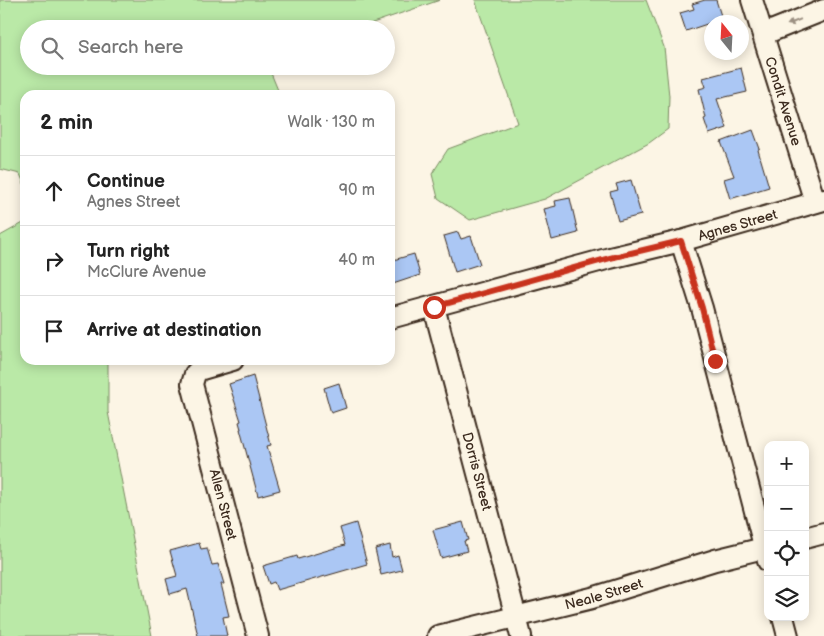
<!DOCTYPE html>
<html lang="en">
<head>
<meta charset="utf-8">
<style>
	:root { --surface:#fff; --page:#f6f6f6; --text:#222; --muted:#767676; --line:#e0e0e0 }
	body { margin:0; font-family:"Balsamiq Sans",sans-serif; background:var(--page); color:var(--text) }
	.controls { position:absolute; right:15px; bottom:15px; display:grid; overflow:hidden; border-radius:10px; box-shadow:0 2px 12px #0003 }
	.controls button { width:45px; height:45px; display:grid; place-items:center; padding:0; border:0; border-bottom:1px solid var(--line); background:var(--surface); color:var(--text); font:25px sans-serif }
	.compass { position:absolute; left:704px; top:15px; width:45px; height:45px; border-radius:50%; background:var(--surface); box-shadow:0 2px 12px #0003; rotate:342deg }
	.stop { position:absolute; width:15px; height:15px; margin:-11px; border:4px solid #c8321e; border-radius:50%; background:#fff }
	.stop.end { background:#c8321e; border-color:#fff; box-shadow:0 1px 5px #0008 }
	.list { margin:0; padding:0; list-style:none }
	h2 { display:flex; justify-content:space-between; align-items:center; height:65px; margin:0; padding:0 20px; font-size:21px }
	h2 small { font-size:16px; font-weight:400; color:var(--muted) }
	.list li { display:grid; grid-template-columns:32px 1fr auto; gap:15px; align-items:center; box-sizing:border-box; height:70px; padding:0 20px; border-top:1px solid var(--line) }
	.list b { display:block; font-size:19px; white-space:nowrap }
	.list p { margin:0; font-size:16px; white-space:nowrap; color:var(--muted) }
	.list em { font-size:16px; font-style:normal; color:var(--muted) }
	.icon { flex:none; width:28px; height:28px; fill:none; stroke:currentColor; stroke-width:2; stroke-linecap:round; stroke-linejoin:round }
	.map { position:relative; flex:none; width:824px; height:636px; overflow:hidden }
	.search { position:absolute; background:var(--surface); box-shadow:0 2px 12px #0003; left:20px; top:20px; width:375px; height:55px; display:flex; align-items:center; gap:12px; box-sizing:border-box; padding:0 18px; border-radius:28px; color:var(--muted); font-size:19px }
	.panel { position:absolute; background:var(--surface); box-shadow:0 2px 12px #0003; left:20px; top:90px; width:375px; height:275px; border-radius:15px }
	.map>svg:first-child { display:block }
</style>
</head>
<body>
<div class="map">
<svg width="824" height="636" viewBox="0 0 824 636">
	<rect width="100%" height="100%" fill="#fcf5e5"/>
	<filter id="ink" filterUnits="userSpaceOnUse"><feTurbulence type="fractalNoise" baseFrequency=".02" numOctaves="2"/><feDisplacementMap in="SourceGraphic" scale="10" xChannelSelector="R" yChannelSelector="G"/><feConvolveMatrix kernelMatrix="1 2 1 2 8 2 1 2 1" color-interpolation-filters="sRGB"/></filter>
	<g filter="url(#ink)">
		<!-- green -->
		<path fill="#bae9a7" stroke="#7a8a62" d="M0 0H440L355 29H29V66H268L280 95H25V186L20 174 0 169Z
			M475 0H646L664 47 669 96 668 129 649 143 545 199 470 220 438 198 432 174 448 149 518 123Z
			M25 222V360H108V412L152 636H0V236Z"/>
		<!-- building -->
		<path fill="#abc7f4" stroke="#3b2a1e" d="M705 0H716L722 19 686 31 680 13 694 9 692 4Z
			M741 68 747 92 717 99 727 128 709 134 704 119 706 118 699 89 706 87 703 78Z
			M753 130 760 149 758 150 769 187 730 199 724 179 734 176 721 142Z
			M631 180 641 215 618 221 610 192 618 190 616 184Z
			M570 198 578 233 552 240 544 209 556 206 555 201Z
			M458 232 461 239 471 236 480 264 455 272 444 236Z
			M414 254 420 275 390 285V261Z
			M253 376 271 445 267 446 280 490 258 496 240 429H241L239 422 241 421 229 384Z
			M339 383 346 408 331 413 324 388Z
			M463 522 468 540 464 541 467 551 441 558 433 530Z
			M356 523 367 564 277 590 274 582 269 584 263 566 297 556 298 559 345 545 340 528Z
			M199 543 201 549 207 548 212 565 218 564 224 584H221L229 616 223 617 227 636H198L187 589 170 594 166 579 177 576 170 551Z
			M390 545 392 557 398 555 402 570 381 575 375 549Z"/>
		<g fill="none" stroke-linecap="round" stroke-linejoin="round">
			<defs>
				<g id="minor">
					<path id="s1" d="M752 0 815 202"/>
					<path d="M764 34 824 10"/>
					<path d="M681 241 702 308 768 561"/>
					<path id="s2" d="M434 307 521 636"/>
					<path id="s3" d="M390 318 610 258 681 241 824 200"/>
					<path id="s4" d="M233 360 199 370 195 374 192 384 258 636"/>
					<path d="M805 538 824 533"/>
					<path d="M783 617 788 636"/>
					<path id="s5" d="M438 636 592 598 715 560 768 547"/>
				</g>
			</defs>
			<!-- minor casing -->
			<use href="#minor" stroke="#3b2a1e" stroke-width="24"/>
			<!-- minor -->
			<use href="#minor" stroke="#fcf5e5" stroke-width="20"/>
		</g>
		<!-- one-way arrows -->
		<defs><path id="oneway-solid" d="M-6-.8H1V-3.2L6.5 0L1 3.2V.8H-6Z" transform="scale(1.25)"/></defs>
		<use fill="#9c9082" href="#oneway-solid" transform="translate(794 22) rotate(158)"/>
	</g>
	<g fill="none" stroke-linecap="round" stroke-linejoin="round" filter="url(#ink)">
		<!-- route -->
		<path stroke="#c8321e" stroke-width="6" d="M434 307 610 258 681 241 702 308 715 361"/>
	</g>
	<g text-anchor="middle" stroke-width="4.5" stroke-linejoin="round" paint-order="stroke">
		<!-- street labels -->
		<g font-size="14" fill="#3b2a1e" stroke="#fcf5e5">
			<text dy="5" stroke="none"><textPath href="#s1" startOffset="106">Condit Avenue</textPath></text>
			<text dy="5" stroke="none"><textPath href="#s3" startOffset="360">Agnes Street</textPath></text>
			<text dy="5" stroke="none"><textPath href="#s2" startOffset="170">Dorris Street</textPath></text>
			<text dy="5" stroke="none"><textPath href="#s4" startOffset="176">Allen Street</textPath></text>
			<text dy="5" stroke="none"><textPath href="#s5" startOffset="171">Neale Street</textPath></text>
		</g>
	</g>
</svg>
<div class="controls">
<button>+</button>
<button>−</button>
<button><svg class="icon" aria-label="locate" viewBox="0 0 24 24"><circle cx="12" cy="12" r="6"/><path d="M12 2v4M12 18v4M2 12h4M18 12h4"/></svg></button>
<button><svg class="icon" aria-label="layers" viewBox="0 0 24 24"><path d="M12 4l9 5-9 5-9-5zM3 14l9 5 9-5"/></svg></button>
</div>
<svg class="compass" viewBox="-18 -18 36 36"><path d="M0-13l5 13h-10z" fill="#e53935"/><path d="M0 13l5-13h-10z" fill="#767676"/></svg>
<div class="stop" style="left:434px;top:307px"></div>
<div class="stop end" style="left:715px;top:361px"></div>
<div class="search"><svg class="icon" aria-label="search" viewBox="0 0 24 24"><circle cx="10" cy="10" r="6"/><path d="M15 15l6 6"/></svg>Search here</div>
<section class="panel">
<h2>2 min<small>Walk · 130 m</small></h2>
<ul class="list">
<li><svg class="icon" aria-label="ahead" viewBox="0 0 24 24"><path d="M12 20V5M6 11l6-6 6 6"/></svg><div><b>Continue</b><p>Agnes Street</p></div><em>90 m</em></li>
<li><svg class="icon" aria-label="right" viewBox="0 0 24 24"><path d="M7 20v-9h11M14 6l5 5-5 5"/></svg><div><b>Turn right</b><p>McClure Avenue</p></div><em>40 m</em></li>
<li><svg class="icon" aria-label="arrive" viewBox="0 0 24 24"><path d="M6 21V4h12l-3 4 3 4H6"/></svg><div><b>Arrive at destination</b></div></li>
</ul>
</section>
</div>
</body>
</html>
